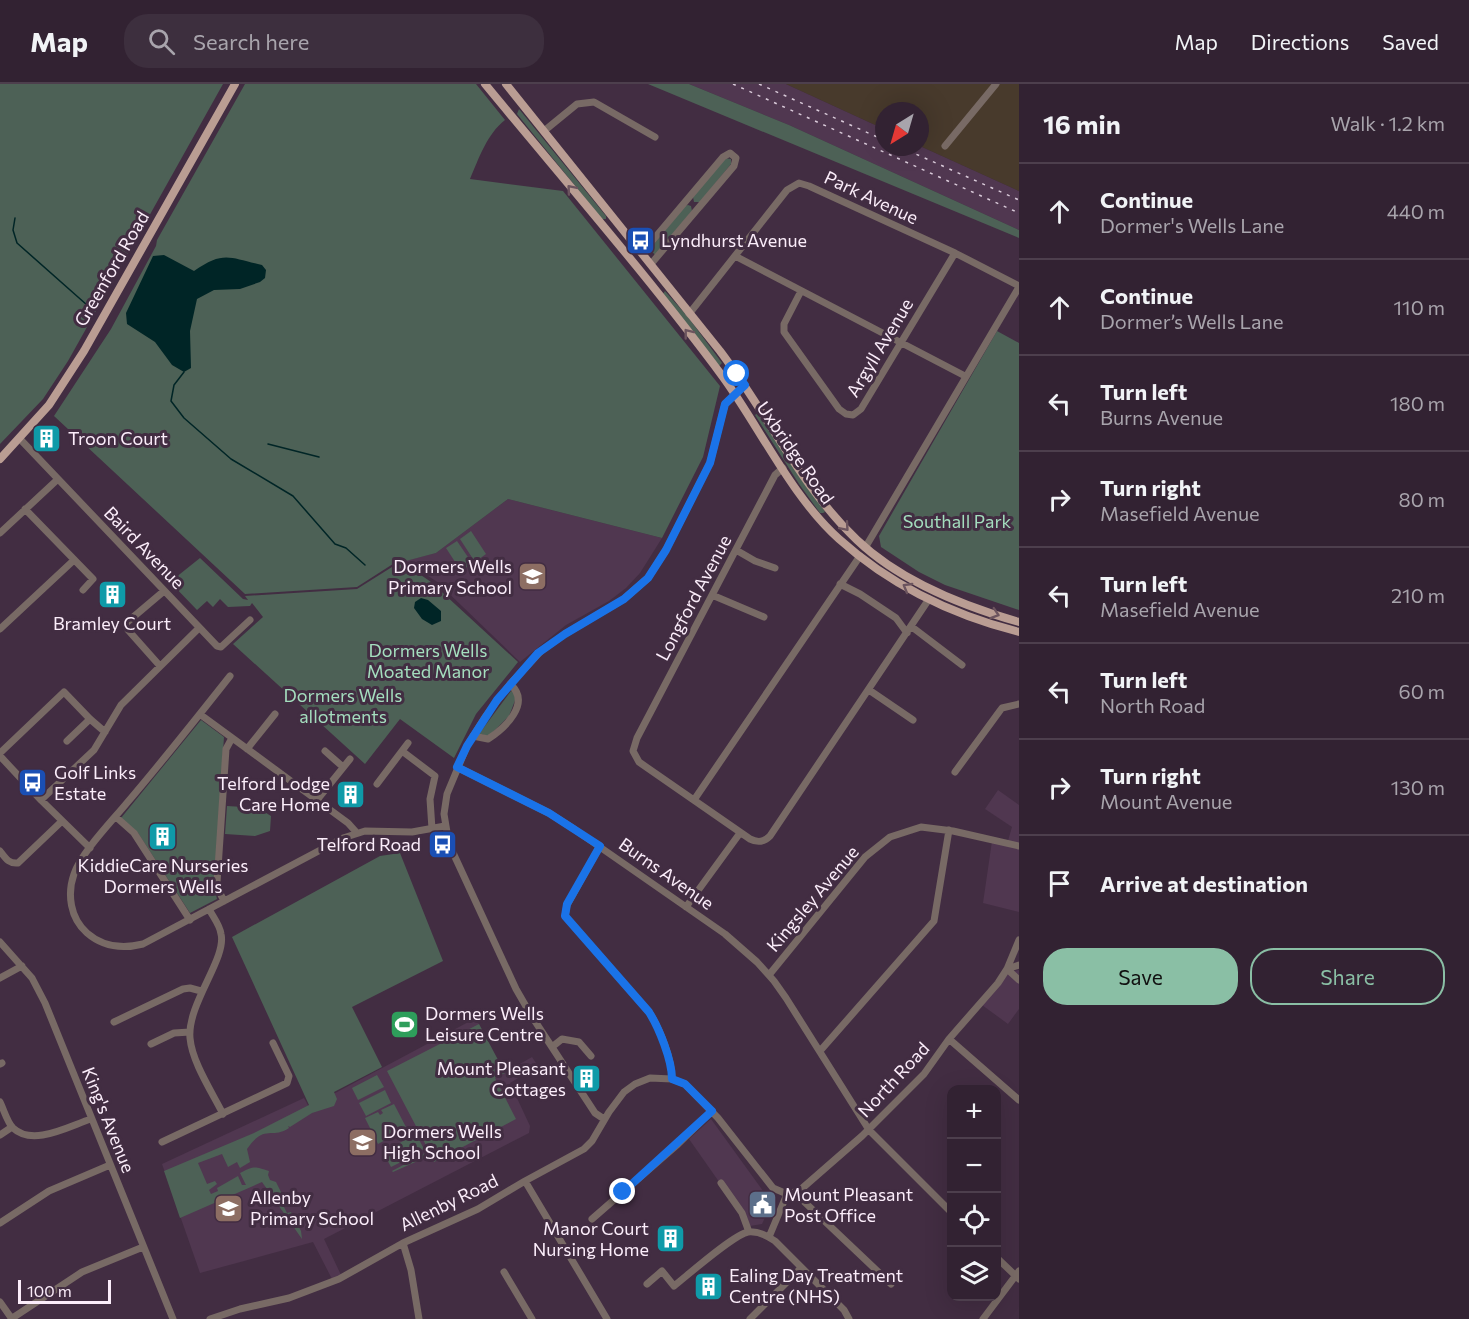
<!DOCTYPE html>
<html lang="en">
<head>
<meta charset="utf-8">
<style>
	:root { --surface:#322232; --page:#3d2f3e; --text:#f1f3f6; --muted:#a8a4ac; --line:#4d3f4d; --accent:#8abfa5 }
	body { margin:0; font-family:Commissioner,sans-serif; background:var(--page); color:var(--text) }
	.controls { position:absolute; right:18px; bottom:18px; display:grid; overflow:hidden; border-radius:12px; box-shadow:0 6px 24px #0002 }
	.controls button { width:54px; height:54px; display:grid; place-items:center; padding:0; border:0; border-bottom:2px solid var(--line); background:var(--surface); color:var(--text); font:30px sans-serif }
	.compass { position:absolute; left:875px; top:18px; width:54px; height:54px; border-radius:50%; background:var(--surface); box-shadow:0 6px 24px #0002; rotate:217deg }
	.scale { position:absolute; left:18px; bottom:15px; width:93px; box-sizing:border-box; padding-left:6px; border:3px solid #fbedfa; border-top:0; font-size:16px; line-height:21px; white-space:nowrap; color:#fbedfa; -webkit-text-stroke:4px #422d42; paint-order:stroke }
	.stop { position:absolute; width:18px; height:18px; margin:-14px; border:4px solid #1a73e8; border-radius:50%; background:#fff }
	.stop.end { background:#1a73e8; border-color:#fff; box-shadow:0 2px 6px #0008 }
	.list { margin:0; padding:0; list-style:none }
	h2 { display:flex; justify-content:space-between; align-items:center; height:78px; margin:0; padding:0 24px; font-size:26px }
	h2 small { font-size:20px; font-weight:400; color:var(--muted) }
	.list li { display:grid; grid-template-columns:39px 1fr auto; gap:18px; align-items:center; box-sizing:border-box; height:96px; padding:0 24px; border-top:2px solid var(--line) }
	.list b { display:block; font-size:22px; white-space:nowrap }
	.list p { margin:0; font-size:20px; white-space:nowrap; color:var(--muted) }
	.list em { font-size:20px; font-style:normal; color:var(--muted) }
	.actions { display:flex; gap:12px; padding:18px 24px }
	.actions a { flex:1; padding:14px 0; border:2px solid var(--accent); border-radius:24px; text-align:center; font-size:21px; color:var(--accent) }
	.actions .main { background:var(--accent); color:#111 }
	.icon { flex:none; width:33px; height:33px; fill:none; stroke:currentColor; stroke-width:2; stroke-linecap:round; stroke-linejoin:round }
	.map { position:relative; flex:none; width:1019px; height:1235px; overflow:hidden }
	header { display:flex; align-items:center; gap:36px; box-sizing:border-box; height:84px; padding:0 30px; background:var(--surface); border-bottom:2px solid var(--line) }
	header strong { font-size:28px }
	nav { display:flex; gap:33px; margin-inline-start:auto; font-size:21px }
	.search { width:420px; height:54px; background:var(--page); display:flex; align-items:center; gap:15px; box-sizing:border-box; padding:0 21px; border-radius:24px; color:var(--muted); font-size:22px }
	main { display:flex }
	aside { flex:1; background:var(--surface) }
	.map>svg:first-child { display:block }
</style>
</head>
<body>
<header>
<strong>Map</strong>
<div class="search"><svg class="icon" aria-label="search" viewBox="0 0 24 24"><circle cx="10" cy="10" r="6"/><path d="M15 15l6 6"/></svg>Search here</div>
<nav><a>Map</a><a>Directions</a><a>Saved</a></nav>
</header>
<main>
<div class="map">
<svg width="1019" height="1235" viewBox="0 0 1019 1235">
	<rect width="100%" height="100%" fill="#422d42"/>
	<!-- built -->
	<path fill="#503750" d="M689 0H786L884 45V63L920 62 1019 107V146L789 41Z
		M508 415 662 454 640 489 626 504 609 517 566 541 520 578 436 497 404 477 436 469Z
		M998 706 1019 721V828L983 819 992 757 1007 760 1012 743 985 725Z
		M1019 886V925L1008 940 982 921 1007 888Z
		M474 935 479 940 504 989 532 973 538 982 510 999 530 1042 529 1049 324 1155 341 1191 332 1195 313 1158 200 1189 162 1080 304 1014 309 1023Z
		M711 1035 766 1111 769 1125 762 1140 750 1142 689 1055Z"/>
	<!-- industrial -->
	<path fill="#483a2c" d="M786 0H1019V107L920 62V27H884V45Z"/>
	<!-- green -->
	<path fill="#4d6156" d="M0 0H223L68 277 43 315 0 360Z
		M245 0H476L505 36C487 50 479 74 470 95L563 107 720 302 703 373 662 454 508 415 436 469 402 478 431 498 518 578 476 630 454 674 400 635 365 680 233 560 263 533 252 519 250 522 228 523 220 515 213 523 207 517 197 526 170 498 200 474 243 515 248 516 245 512 357 505 400 478H396L357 503 245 510 54 332 111 245 156 162 157 156Z
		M648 0H689L789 41 1019 146V154Z
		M519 25 606 132V135H602L517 30Z
		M725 74 731 75V80L700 118H694L693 113Z
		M688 121 691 122 692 127 655 171 650 165 685 122Z
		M665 207 688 233 722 279 719 282 663 210Z
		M997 247 1019 259V526L945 501 919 488 881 463 879 452Z
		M759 328 825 428 823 429H820L799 400 755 331Z
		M471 447 486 470 475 478 460 455Z
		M457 457 472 479 461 487 446 464Z
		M511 607 515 609 516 614 509 632 489 652 479 650Z
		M201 636 224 653 214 803 217 815 190 829 138 749 121 734Z
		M227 722 258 724 271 732 270 747 255 752 225 750Z
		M400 769 443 877 352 923 382 983 334 1008 337 1015 334 1022 312 1029 290 1043 288 1042 289 1044C271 1056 265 1039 247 1065L250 1078 240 1084 237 1078 228 1083 222 1070 198 1079 207 1100 215 1097 217 1100 209 1106 211 1110 218 1107 217 1104 238 1092 242 1101H246L240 1089C254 1082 254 1082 269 1087L268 1091 270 1096 276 1098 283 1112 280 1115 287 1129 291 1128 301 1147 302 1155 262 1098 180 1134 164 1087 254 1049 309 1021 232 853 380 772Z
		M479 940 505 989 495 994 516 1035 434 1078 431 1071 393 1088 392 1087 407 1079 405 1076 391 1083 383 1068 416 1050 424 1065 411 1072 412 1076 429 1067 387 987Z
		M377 991 384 1003 358 1016 352 1004Z
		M385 1006 391 1019 366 1032 359 1019Z
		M394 1020 407 1045 394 1052 393 1049 390 1051 391 1053 378 1060 365 1034 378 1028 380 1031 383 1029 381 1026Z"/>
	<!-- water -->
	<path fill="#002526" d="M164 171 194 187C224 166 230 174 262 181L266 186 265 194 260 198 240 205 214 206 197 215 190 247 191 284 184 288 172 281 155 258 127 240 126 229 153 172Z
		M421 514 428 516 441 527V537L432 541 422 535 414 524 415 518Z"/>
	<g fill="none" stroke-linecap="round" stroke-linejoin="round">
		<!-- stream -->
		<path stroke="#002526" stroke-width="1.5" d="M15 134 13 146 17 159 87 221
			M184 288 174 301 171 317 184 334 231 375 293 412 335 460 346 464 365 481
			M268 360 319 373"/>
		<!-- minor -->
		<path stroke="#786a65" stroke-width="7" d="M544 47 577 20 594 18 655 53
			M945 62 996 0
			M642 169 723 73 730 69 736 74 734 82 651 180
			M735 172 965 292
			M801 207 784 240V248L839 325 846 330 853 331 861 325 955 169
			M689 230 787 106 799 99 809 102 955 169 1019 202
			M20 355 217 562 221 563 250 536
			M783 384 775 391 637 654 633 667 639 678 750 755C758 759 764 758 770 752L929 515
			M25 425 93 495 83 506
			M0 449 58 395
			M865 464 1019 203
			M736 466 755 477 775 484
			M840 500 860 510 896 534 907 549
			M712 511 764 533
			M912 543 962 581
			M0 545 74 476
			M160 582 128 546 125 540 164 507
			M230 592C196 635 162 678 126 720 111 738 81 769 74 790 67 810 70 834 87 849 103 863 123 865 143 860L343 754 365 747 412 748 445 742
			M869 606 913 636
			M201 631 348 739 357 749
			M473 652 488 655C505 644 532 619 510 600
			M67 657 90 635
			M247 665 275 630
			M325 667 343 683
			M402 667 435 692 430 715 432 745
			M0 669 64 608 90 635 105 648
			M0 672 41 716 90 764
			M457 683 549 729 574 745 725 850 757 878 774 897 786 914 869 1046 952 1129
			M955 688 999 628 1002 624 1019 620
			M377 700 408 659
			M41 716 94 666 121 621 199 544
			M317 716 350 675
			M694 716 860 472
			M116 733 134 749 190 836
			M600 762 567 821 565 832 649 928C660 945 672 975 672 995
			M0 767C6 775 9 780 18 779L62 737
			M224 817 219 807 217 799 226 665 232 654
			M686 823 740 749
			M209 825C213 833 220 841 221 850 227 874 187 920 190 954 192 978 212 1008 223 1030
			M0 858 32 894 45 919 173 1235
			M1007 885 1019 896
			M1007 885 1019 881
			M769 891 865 773 890 753 921 743 953 747 1019 762
			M0 894 22 882
			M114 938 183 905 190 904 201 907
			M949 955 1019 1016
			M151 960 174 949 190 948
			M552 963 562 955 579 958 591 972
			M820 967 934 837 949 746
			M0 980 2 979
			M0 1018C4 1026 7 1038 13 1044 33 1063 69 1042 91 1035
			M604 1035 595 1029 531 931 516 905 449 760 444 730 447 710 467 662 485 633 510 600 541 567 565 550 624 515 648 494 666 466 710 379 725 320 745 301
			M0 1051 12 1043
			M162 1058 287 999 289 992 273 959
			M525 1097 607 1235
			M721 1099 742 1129 749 1148
			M795 1109 891 1200
			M592 1135 678 1060 712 1027
			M0 1139 49 1107 110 1081
			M769 1153 787 1110
			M403 1159 411 1186 419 1235
			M996 1173 1019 1195
			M504 1188 532 1235
			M647 1200 662 1187 674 1202C688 1191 733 1151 748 1148 758 1147 768 1152 775 1157L844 1226 849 1235
			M0 1218 12 1235
			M11 1235 82 1188 143 1163
			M210 1235 240 1225 289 1214 339 1195 403 1159 478 1125 525 1097 584 1065 592 1057 609 1028 624 1008 635 1000 650 994 672 995 685 1000 718 1034 773 1104 787 1110 799 1107 862 1052 924 990 949 955 998 899 1007 885 1019 856
			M750 1235 801 1184
			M983 1235 1019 1187"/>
		<!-- major -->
		<path stroke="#ba9d93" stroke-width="8" d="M485 0C565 97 648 192 723 293 760 344 792 413 839 455 890 501 953 531 1019 548
			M506 0 720 267C767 329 801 403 857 456 900 497 963 522 1019 538
			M0 375 49 321 84 267 235 0"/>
		<!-- rail -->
		<path stroke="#d9cad9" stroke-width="1.5" stroke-dasharray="3 6" stroke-linecap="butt" d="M733 0 1019 129
			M759 0 884 56
			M900 63 1019 116"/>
	</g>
	<!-- one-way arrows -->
	<defs><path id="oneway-chevron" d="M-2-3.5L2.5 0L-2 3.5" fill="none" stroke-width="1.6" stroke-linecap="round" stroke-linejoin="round" transform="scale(1.5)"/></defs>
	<g stroke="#6c545e">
		<use href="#oneway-chevron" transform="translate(571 105) rotate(-130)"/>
		<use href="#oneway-chevron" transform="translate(688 249) rotate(-128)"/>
		<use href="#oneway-chevron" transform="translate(845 443) rotate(49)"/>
		<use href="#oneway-chevron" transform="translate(907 503) rotate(-150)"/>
		<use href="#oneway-chevron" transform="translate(995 530) rotate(18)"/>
	</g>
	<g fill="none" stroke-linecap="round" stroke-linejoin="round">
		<!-- route -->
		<path stroke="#1a73e8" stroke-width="8" d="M623 1108 712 1027 685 1000 672 995C672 976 659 944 649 928L565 832 567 820 600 762 549 729 457 683 467 662 497 616 538 569 565 550 624 515 648 494 666 466 710 379 725 320 745 301 737 290"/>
	</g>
	<!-- icons -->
	<defs>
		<symbol id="bus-square" viewBox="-11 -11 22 22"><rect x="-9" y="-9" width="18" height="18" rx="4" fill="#1a4fb4" stroke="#422d42"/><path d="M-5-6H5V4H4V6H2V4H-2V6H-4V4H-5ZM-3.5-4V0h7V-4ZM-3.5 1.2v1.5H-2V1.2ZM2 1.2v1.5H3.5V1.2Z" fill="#fff"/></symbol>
		<symbol id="building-square" viewBox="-11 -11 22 22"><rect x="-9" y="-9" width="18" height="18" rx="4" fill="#0f9aa8" stroke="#422d42"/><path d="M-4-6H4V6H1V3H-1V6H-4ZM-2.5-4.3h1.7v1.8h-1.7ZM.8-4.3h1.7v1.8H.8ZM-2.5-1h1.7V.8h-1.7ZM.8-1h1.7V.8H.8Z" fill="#fff"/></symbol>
		<symbol id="school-square" viewBox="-11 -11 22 22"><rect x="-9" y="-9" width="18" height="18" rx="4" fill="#8d6e63" stroke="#422d42"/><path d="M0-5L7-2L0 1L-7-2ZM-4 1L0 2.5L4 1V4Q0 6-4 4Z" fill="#fff"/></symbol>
		<symbol id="stadium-square" viewBox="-11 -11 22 22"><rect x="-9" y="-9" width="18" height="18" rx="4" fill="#2e9e5b" stroke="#422d42"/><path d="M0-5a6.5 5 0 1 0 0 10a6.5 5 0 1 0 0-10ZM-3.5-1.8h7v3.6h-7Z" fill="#fff"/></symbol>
		<symbol id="civic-square" viewBox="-11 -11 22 22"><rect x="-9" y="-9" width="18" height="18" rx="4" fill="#5c6f8a" stroke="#422d42"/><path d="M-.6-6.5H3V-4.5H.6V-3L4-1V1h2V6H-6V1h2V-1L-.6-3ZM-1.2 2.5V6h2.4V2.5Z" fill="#fff"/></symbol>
	</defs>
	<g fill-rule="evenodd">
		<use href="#bus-square" x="624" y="140" width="33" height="33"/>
		<use href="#building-square" x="30" y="338" width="33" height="33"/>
		<use href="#school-square" x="516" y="476" width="33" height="33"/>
		<use href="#building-square" x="96" y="494" width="33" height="33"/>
		<use href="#bus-square" x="16" y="682" width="33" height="33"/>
		<use href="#building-square" x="334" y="694" width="33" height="33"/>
		<use href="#building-square" x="146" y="736" width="33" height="33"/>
		<use href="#bus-square" x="426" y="744" width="33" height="33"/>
		<use href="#stadium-square" x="388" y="924" width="33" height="33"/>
		<use href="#building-square" x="570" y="978" width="33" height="33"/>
		<use href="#school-square" x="346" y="1042" width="33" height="33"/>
		<use href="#civic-square" x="746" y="1104" width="33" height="33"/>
		<use href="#school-square" x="212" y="1108" width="33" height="33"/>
		<use href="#building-square" x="654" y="1138" width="33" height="33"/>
		<use href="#building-square" x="692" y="1186" width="33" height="33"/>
	</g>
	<g text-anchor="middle" stroke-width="6" stroke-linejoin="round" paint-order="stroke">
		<!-- street labels -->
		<g font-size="18" fill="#fbedfa" stroke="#422d42">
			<text transform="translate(871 114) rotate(25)" y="6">Park Avenue</text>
			<text transform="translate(112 185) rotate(-60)" y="6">Greenford Road</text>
			<text transform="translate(880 264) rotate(-59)" y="6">Argyll Avenue</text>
			<text transform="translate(795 369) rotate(55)" y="6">Uxbridge Road</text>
			<text transform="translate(144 464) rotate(46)" y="6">Baird Avenue</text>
			<text transform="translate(694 514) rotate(-62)" y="6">Longford Avenue</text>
			<text transform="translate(666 790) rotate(35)" y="6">Burns Avenue</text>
			<text transform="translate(813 815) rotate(-50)" y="6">Kingsley Avenue</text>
			<text transform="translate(894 996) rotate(-47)" y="6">North Road</text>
			<text transform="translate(108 1036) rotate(68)" y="6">King's Avenue</text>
			<text transform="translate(449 1119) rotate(-26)" y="6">Allenby Road</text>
		</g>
		<!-- poi labels -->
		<g font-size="18" fill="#fbedfa" stroke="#422d42" text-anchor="start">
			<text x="661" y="163">Lyndhurst Avenue</text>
			<text x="68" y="361">Troon Court</text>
			<text x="512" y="489" text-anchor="end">Dormers Wells<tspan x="512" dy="21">Primary School</tspan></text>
			<text x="112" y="546" text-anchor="middle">Bramley Court</text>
			<text x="54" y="695">Golf Links<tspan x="54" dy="21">Estate</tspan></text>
			<text x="330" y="706" text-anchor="end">Telford Lodge<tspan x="330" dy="21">Care Home</tspan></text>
			<text x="421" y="767" text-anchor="end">Telford Road</text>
			<text x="163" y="788" text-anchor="middle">KiddieCare Nurseries<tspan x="163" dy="21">Dormers Wells</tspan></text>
			<text x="425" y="936">Dormers Wells<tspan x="425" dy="21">Leisure Centre</tspan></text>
			<text x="566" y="991" text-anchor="end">Mount Pleasant<tspan x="566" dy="21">Cottages</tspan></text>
			<text x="383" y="1054">Dormers Wells<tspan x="383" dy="21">High School</tspan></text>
			<text x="784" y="1117">Mount Pleasant<tspan x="784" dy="21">Post Office</tspan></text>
			<text x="250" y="1120">Allenby<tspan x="250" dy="21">Primary School</tspan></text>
			<text x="649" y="1151" text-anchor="end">Manor Court<tspan x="649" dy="21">Nursing Home</tspan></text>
			<text x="729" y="1198">Ealing Day Treatment<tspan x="729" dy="21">Centre (NHS)</tspan></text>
		</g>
		<!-- park labels -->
		<g font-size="18" fill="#a4debe" stroke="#422d42">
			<text x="957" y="444">Southall Park</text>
			<text x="428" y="573">Dormers Wells<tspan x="428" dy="21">Moated Manor</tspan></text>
			<text x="343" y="618">Dormers Wells<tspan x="343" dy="21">allotments</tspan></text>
		</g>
	</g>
</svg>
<div class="controls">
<button>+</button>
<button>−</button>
<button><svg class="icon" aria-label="locate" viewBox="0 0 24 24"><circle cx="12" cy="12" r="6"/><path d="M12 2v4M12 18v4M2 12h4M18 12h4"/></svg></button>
<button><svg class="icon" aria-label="layers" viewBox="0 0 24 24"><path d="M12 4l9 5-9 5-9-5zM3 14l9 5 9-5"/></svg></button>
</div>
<svg class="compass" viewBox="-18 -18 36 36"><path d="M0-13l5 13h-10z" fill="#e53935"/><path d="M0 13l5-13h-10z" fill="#a8a4ac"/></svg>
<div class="scale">100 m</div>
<div class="stop" style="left:737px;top:290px"></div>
<div class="stop end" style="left:623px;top:1108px"></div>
</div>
<aside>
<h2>16 min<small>Walk · 1.2 km</small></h2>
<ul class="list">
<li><svg class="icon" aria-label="ahead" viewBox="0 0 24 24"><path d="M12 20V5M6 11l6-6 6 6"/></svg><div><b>Continue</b><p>Dormer's Wells Lane</p></div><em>440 m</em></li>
<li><svg class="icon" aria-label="ahead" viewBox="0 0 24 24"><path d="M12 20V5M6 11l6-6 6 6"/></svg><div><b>Continue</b><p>Dormer’s Wells Lane</p></div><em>110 m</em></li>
<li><svg class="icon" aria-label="left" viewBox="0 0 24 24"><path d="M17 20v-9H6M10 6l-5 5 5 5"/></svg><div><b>Turn left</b><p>Burns Avenue</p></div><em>180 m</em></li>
<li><svg class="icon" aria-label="right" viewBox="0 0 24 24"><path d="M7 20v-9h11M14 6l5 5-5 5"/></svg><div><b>Turn right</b><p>Masefield Avenue</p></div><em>80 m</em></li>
<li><svg class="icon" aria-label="left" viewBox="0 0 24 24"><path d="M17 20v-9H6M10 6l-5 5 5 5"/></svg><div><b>Turn left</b><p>Masefield Avenue</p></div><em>210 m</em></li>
<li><svg class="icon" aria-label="left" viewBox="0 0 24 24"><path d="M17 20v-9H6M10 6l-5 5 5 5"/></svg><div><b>Turn left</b><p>North Road</p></div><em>60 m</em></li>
<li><svg class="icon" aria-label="right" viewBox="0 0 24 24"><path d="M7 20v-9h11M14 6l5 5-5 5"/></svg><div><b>Turn right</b><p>Mount Avenue</p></div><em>130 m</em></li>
<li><svg class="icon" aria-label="arrive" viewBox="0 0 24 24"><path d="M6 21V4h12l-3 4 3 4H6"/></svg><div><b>Arrive at destination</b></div></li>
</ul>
<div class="actions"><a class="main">Save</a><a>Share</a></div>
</aside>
</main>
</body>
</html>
